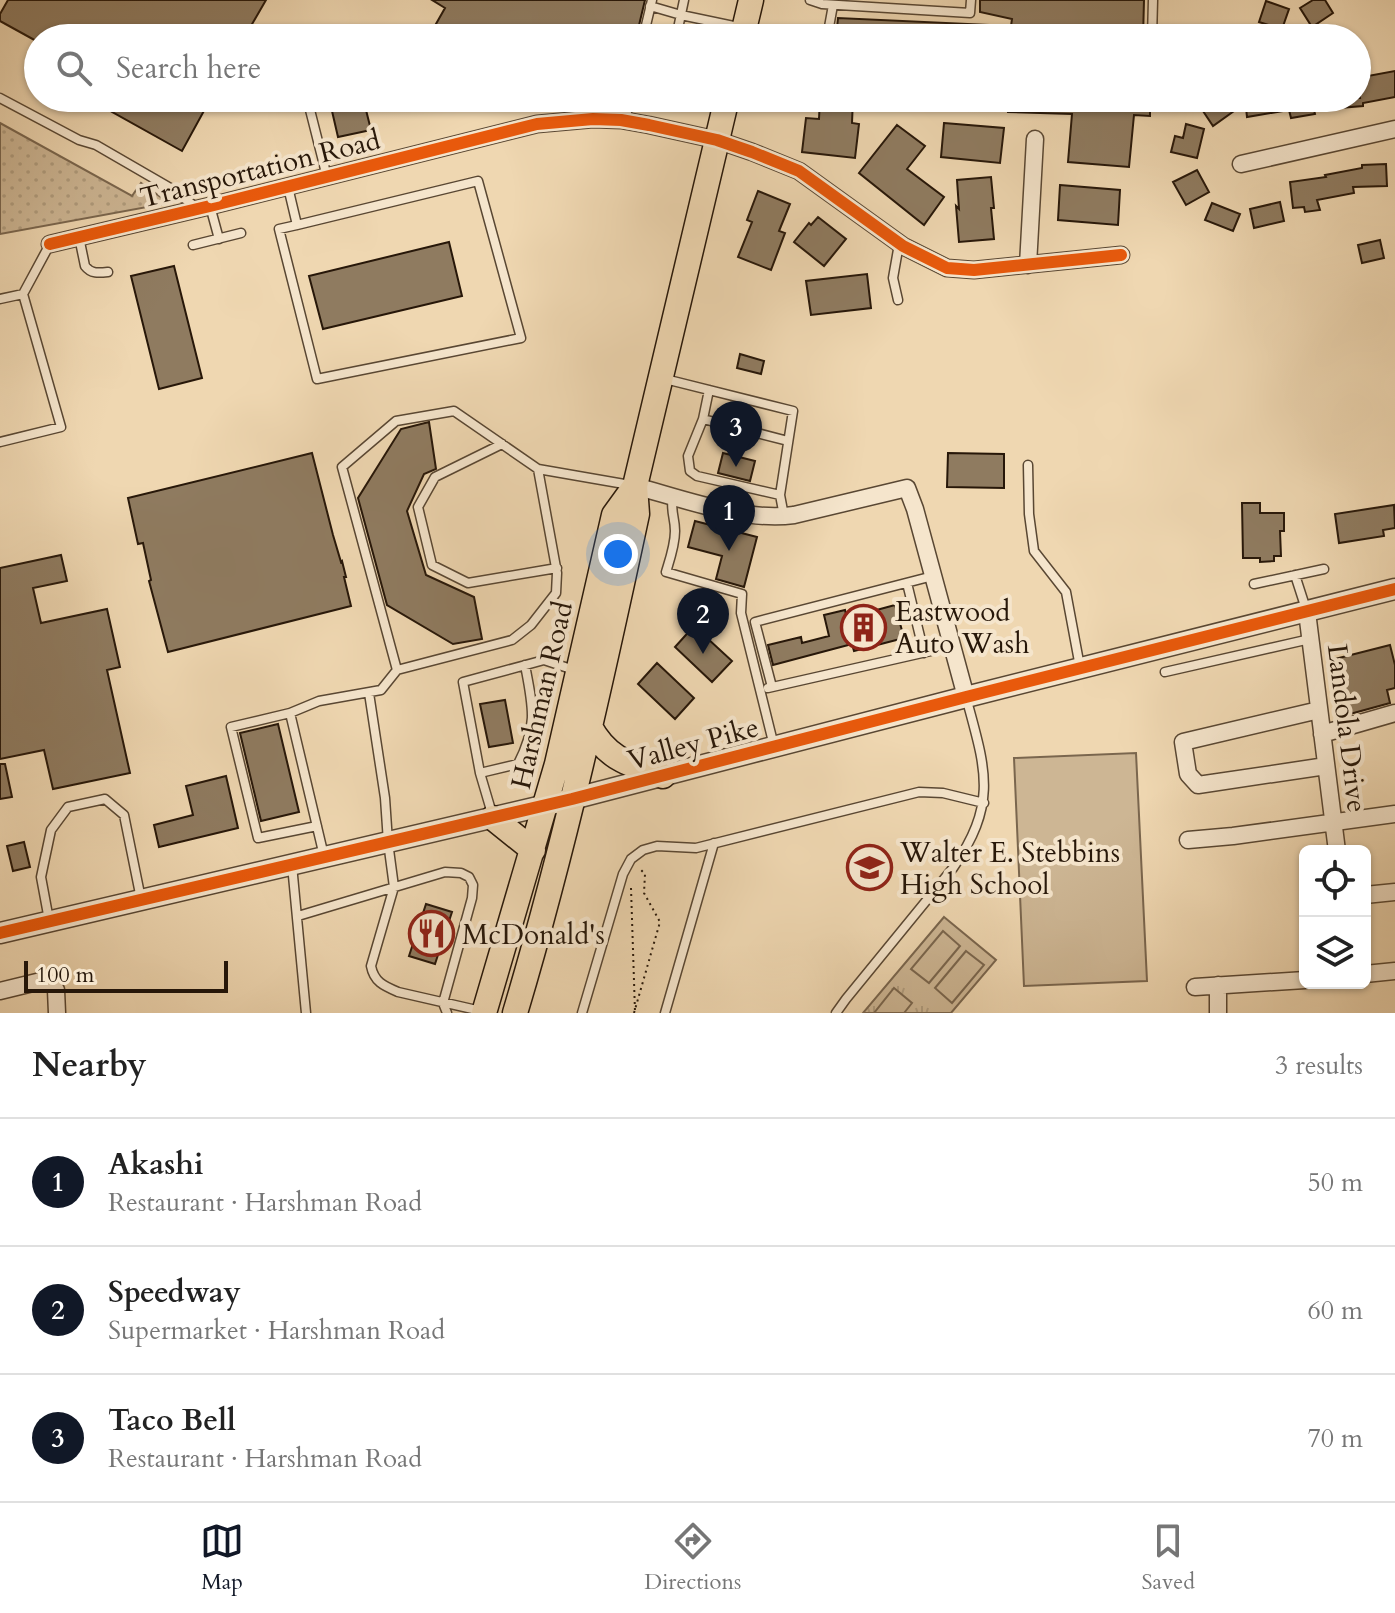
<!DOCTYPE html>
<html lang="en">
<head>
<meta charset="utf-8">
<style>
	:root { --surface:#fff; --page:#f6f6f6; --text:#222; --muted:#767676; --line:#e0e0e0; --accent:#111827 }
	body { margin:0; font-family:Cardo,serif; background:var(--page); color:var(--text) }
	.controls { position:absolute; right:24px; bottom:24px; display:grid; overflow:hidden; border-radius:12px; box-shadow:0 2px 6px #0004 }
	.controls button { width:72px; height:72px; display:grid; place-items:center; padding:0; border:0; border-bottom:2px solid var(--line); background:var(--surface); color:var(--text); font:40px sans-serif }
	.scale { position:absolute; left:24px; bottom:20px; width:204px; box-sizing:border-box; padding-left:8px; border:4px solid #271709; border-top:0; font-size:22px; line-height:28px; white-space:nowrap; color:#271709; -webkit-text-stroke:6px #f5e5cc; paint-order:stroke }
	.you { position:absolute; left:618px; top:554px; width:28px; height:28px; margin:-20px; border:6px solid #fff; border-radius:50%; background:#1a73e8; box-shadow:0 0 0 12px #1a73e833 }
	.badge { display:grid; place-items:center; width:52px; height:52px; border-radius:50%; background:var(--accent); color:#fff; font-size:26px; font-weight:700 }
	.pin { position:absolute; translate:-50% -66px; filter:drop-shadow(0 2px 4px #0008) }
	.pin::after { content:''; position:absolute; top:42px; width:28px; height:24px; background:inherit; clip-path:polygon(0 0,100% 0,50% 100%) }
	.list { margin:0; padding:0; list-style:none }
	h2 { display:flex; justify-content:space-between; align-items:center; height:104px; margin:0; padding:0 32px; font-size:34px }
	h2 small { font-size:26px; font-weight:400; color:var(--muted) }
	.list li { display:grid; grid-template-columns:52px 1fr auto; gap:24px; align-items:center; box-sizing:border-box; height:128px; padding:0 32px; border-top:2px solid var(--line) }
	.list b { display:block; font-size:30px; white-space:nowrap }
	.list p { margin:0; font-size:26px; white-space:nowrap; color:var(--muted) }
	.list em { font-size:26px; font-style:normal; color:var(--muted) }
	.icon { flex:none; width:44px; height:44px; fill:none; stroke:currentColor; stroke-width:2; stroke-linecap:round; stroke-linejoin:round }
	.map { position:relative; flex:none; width:1395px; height:1013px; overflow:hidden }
	.search { position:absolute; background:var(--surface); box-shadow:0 2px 6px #0004; left:24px; right:24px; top:24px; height:88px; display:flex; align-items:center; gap:20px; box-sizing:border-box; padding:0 28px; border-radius:44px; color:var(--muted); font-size:30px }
	.sheet { height:488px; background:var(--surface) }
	nav { display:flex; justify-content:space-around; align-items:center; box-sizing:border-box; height:112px; border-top:2px solid var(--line); background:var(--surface); font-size:22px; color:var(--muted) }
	nav a { display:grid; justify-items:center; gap:4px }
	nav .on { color:var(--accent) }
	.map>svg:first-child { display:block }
</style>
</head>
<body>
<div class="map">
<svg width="1395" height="1013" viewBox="0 0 1395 1013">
	<defs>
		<pattern id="grass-dots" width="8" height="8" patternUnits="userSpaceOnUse" patternTransform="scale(2)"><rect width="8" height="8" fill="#cdb694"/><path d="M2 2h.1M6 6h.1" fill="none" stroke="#b09c7e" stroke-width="1.8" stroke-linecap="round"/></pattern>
		<pattern id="park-tufts" width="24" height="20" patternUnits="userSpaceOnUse" patternTransform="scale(2)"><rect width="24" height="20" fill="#cdb694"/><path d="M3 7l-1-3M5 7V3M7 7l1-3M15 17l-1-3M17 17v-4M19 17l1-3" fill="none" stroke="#b09c7e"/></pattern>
	</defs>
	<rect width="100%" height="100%" fill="#efd7b1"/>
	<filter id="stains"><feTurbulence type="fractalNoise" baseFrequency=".0025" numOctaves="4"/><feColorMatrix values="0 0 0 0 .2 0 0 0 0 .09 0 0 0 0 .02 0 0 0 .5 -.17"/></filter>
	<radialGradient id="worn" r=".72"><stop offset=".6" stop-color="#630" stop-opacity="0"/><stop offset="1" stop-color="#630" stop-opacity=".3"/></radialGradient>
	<!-- grass -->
	<path fill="url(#grass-dots)" stroke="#7a664e" stroke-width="2" d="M0 123 132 196 141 183 169 203 0 234Z"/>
	<!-- park -->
	<path fill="url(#park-tufts)" stroke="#7a664e" stroke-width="2" d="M944 917 996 960 951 1013H863Z"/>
	<!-- garden -->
	<path fill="#cdb694" stroke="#7a664e" stroke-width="2" d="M1136 753 1147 981 1024 986 1014 758Z
		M943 931 960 946 929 983 911 969Z
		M966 951 984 965 952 1003 935 988Z
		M894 988 912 1003 904 1013H874Z"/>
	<!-- building -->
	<path fill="#8f7b60" stroke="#271709" stroke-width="2" d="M8 0H266L244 38H38V42L0 21V14Z
		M432 0H645L636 38H428L445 8Z
		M980 0H1144L1143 38H836L838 18 1011 26 1012 19 980 12Z
		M1313 0H1325L1333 13 1312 27 1300 8Z
		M1266 1 1289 9 1282 29 1259 22Z
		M1395 71V97L1363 103V106L1314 110 1315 114 1291 118 1289 110 1247 117 1245 98H1360L1357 78Z
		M113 98H211L182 151 107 109Z
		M329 98H363L371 130 338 137Z
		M820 98H853L852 123 859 124 855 158 802 152 806 118 819 119Z
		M1008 98H1150V116L1134 115 1129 167 1068 162 1072 114 1008 112Z
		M1214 98H1225L1234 111 1213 126 1201 108Z
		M944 123 1004 128 1000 163 941 157Z
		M1186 124 1204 129 1197 158 1171 152 1175 136 1183 138Z
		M897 125 925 146 907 169 944 197 924 225 859 173Z
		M1386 164 1387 186 1353 187 1354 193 1317 200 1320 210 1305 212 1304 207 1293 208 1290 182 1326 177 1325 175 1362 168V165Z
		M1197 170 1209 192 1186 205 1173 182Z
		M991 177 994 208H991L994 239 959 242 956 206 959 209 957 180Z
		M1060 185 1120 190 1118 225 1058 220Z
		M758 191 790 204 779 231 785 233 771 270 738 257 752 222 747 220Z
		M1280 202 1284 221 1254 228 1250 209Z
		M1212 203 1240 214 1233 231 1205 220Z
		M818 217 846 239 824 266 794 242 809 223 811 225Z
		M1380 240 1384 258 1362 263 1358 245Z
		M449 242 462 296 323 329 309 276Z
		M174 266 202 378 159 389 131 276Z
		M867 274 871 308 811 315 806 281Z
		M740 354 764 361 761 374 737 368Z
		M429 422 436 469 424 474 407 511 426 575 474 597 482 639 453 644 387 605 358 498 401 429Z
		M312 453 333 535 341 562 342 561 346 577H344L351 606 168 652 149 581 151 580 143 543 138 544 128 498Z
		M723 453 755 461 750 481 718 473Z
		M948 453 1004 454V488L947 487Z
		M1242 503H1260V513H1284V531H1280L1281 556H1274V561L1260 562V558H1243Z
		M1394 505 1395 528 1383 530 1384 536 1339 543 1335 514Z
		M695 521 757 537 744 587 716 579 722 556 688 547Z
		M61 555 67 581 33 588 41 623 107 609 120 667 107 670 130 773 53 789 44 750 0 759V568Z
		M895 605 904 638 854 651 852 644 773 665 768 645 801 637 802 643 829 636 824 615 845 610 847 618Z
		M694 626 732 661 712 682 675 647Z
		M1390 645 1395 665V688L1387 690 1390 703 1350 714 1335 659Z
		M657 663 694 698 675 719 638 684Z
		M505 700 513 743 489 747 480 704Z
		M278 724 299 812 261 821 240 733Z
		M0 764H5L12 797 0 799Z
		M226 776 238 828 159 847 154 825 193 815 186 786Z
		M24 842 30 867 13 871 7 846Z
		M426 904 452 912 435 964 409 956Z"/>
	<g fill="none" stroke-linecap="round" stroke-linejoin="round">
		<defs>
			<path id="service" d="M810 0 822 4 970 13 971 0
				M650 6 681 15 743 28
				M643 38 652 0
				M676 38 684 0
				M827 38 833 5
				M1152 38 1153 0
				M0 98 79 140 96 145 172 189 197 208
				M307 98 327 177
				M636 98 658 102 661 98
				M625 121 630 98
				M288 187 297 225 279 229 317 379 521 338 478 181 297 225
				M210 206 219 239
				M79 237 85 266C91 274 99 273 108 272
				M193 245 241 233
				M0 299 23 294 50 244
				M898 300 893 278 899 244
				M665 379 793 411 780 495 784 516
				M709 390 703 419 788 441
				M703 419 688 456 690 471 697 476 780 495
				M0 442 61 427 23 294
				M502 444 435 477 418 507 432 565 468 583 557 568
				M1028 465 1029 514 1034 551 1066 592 1080 667
				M673 496C670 511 675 517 675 531 675 545 670 559 666 572L742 594 741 613 774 746
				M1295 575 1306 609
				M907 583 924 653
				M1254 584 1324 569
				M525 665C533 707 538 725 518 764L480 773 463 682 544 660 574 670
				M397 670 512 640 531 625 556 593 557 573 538 469
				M1165 672 1310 639
				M772 687 755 622 933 576
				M768 688 953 646
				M369 693 385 798 388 842 394 887 371 966C374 982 384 986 398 992L481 1011
				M290 713 231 727 258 838 317 826
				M480 773 493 817
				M324 856 290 713 319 701 381 690 397 670 342 467 396 421 454 411 538 469 630 485
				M292 865 306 1013
				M298 916 445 872 461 873 469 877 473 885 472 898 443 1003 447 1013
				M49 920 41 877 51 830 68 807 105 799 124 815 141 899
				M582 1013 623 874 631 859 643 850 657 846 696 848 919 792 943 793 984 803
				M665 1013 714 843
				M836 1013 846 999 953 868C999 802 985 768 966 697"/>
			<path id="minor" d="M1241 164 1395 129
				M50 244 210 206 537 124 593 119 621 120 649 125 717 140 752 152 799 171 903 246 947 268 974 270 1121 255
				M1028 265 1035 139
				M635 486C683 499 745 522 794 515L907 488 915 509 966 697
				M1307 612 1337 851
				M1319 710 1183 742 1188 774 1198 785 1326 766
				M1322 734 1395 713
				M1188 840 1233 836 1395 814
				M1365 895 1395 892
				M1365 974 1395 971
				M1218 985V1013
				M1195 987 1305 980
				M0 991 41 981 53 985 56 990 57 1013"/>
			<path id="tertiary" d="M0 933 572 799 966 697 1395 589"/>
			<path id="primary" d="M742 38 751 0
				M590 727C608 760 630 764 663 776
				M493 818 533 850
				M484 1013 557 764 614 515 635 486
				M515 1013C564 849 601 682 637 514L635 486 727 98"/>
		</defs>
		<!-- service casing -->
		<use href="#service" stroke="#594733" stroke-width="11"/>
		<!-- minor casing -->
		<use href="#minor" stroke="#594733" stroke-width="19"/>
		<!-- tertiary casing -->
		<use href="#tertiary" stroke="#594733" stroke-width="23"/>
		<!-- primary casing -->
		<use href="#primary" stroke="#271709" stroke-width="27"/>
		<!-- path -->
		<path stroke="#271709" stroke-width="2" stroke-dasharray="2 4" stroke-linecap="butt" d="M631 888 635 1012
			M634 1013 660 922 644 893 645 874 639 868"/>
		<!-- service -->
		<use href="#service" stroke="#f5e5cc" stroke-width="8"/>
		<!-- minor -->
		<use href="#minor" stroke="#f5e5cc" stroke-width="16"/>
		<!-- tertiary -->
		<use href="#tertiary" stroke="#f5e5cc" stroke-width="20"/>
		<!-- primary -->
		<use href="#primary" stroke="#efd7b1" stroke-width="24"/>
		<defs>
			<path id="cycleway" d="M50 244 210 206 537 124 593 119 621 120 649 125 717 140 752 152 799 171 903 246 947 268 974 270 1121 255
				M0 933 572 799 966 697 1395 589"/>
		</defs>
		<!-- cycleway casing -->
		<use href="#cycleway" stroke="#f5e5cc" stroke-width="17"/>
		<!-- cycleway -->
		<use href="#cycleway" stroke="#e8590c" stroke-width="12"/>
	</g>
	<!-- icons -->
	<defs>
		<symbol id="building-ring" viewBox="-11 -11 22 22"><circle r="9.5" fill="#f5e5cc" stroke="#8f2418" stroke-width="1.5"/><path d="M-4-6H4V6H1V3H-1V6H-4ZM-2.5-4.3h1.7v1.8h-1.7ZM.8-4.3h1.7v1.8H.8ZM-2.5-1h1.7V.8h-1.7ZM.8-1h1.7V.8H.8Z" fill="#8f2418"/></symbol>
		<symbol id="school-ring" viewBox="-11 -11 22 22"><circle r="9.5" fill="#f5e5cc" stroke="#8f2418" stroke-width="1.5"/><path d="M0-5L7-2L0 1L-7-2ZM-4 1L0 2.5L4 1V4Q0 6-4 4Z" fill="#8f2418"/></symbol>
		<symbol id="restaurant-ring" viewBox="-11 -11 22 22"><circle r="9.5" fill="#f5e5cc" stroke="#8f2418" stroke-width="1.5"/><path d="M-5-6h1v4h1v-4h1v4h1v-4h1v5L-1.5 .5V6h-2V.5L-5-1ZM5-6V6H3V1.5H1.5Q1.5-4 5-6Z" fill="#8f2418"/></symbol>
	</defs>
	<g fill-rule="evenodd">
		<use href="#building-ring" x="838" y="602" width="51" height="51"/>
		<use href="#school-ring" x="844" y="842" width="51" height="51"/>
		<use href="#restaurant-ring" x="406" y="908" width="51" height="51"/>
	</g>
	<g text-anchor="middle" stroke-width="8" stroke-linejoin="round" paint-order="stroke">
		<!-- street labels -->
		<g font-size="28" fill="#271709" stroke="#f5e5cc">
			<text transform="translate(260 168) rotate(-14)" y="10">Transportation Road</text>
			<text transform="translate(541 695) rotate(-77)" y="10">Harshman Road</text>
			<text transform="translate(1348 728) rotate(83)" y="10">Landola Drive</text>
			<text transform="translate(693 743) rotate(-15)" y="10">Valley Pike</text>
		</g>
		<!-- poi labels -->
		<g font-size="28" fill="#271709" stroke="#f5e5cc" text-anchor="start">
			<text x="895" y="621">Eastwood<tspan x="895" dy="32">Auto Wash</tspan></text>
			<text x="900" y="862">Walter E. Stebbins<tspan x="900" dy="32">High School</tspan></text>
			<text x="462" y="944">McDonald's</text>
		</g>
	</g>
	<rect width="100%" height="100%" filter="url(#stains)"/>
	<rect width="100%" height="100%" fill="url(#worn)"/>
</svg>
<div class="controls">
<button><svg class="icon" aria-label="locate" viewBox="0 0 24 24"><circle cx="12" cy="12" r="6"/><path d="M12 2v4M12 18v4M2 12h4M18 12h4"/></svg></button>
<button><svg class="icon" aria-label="layers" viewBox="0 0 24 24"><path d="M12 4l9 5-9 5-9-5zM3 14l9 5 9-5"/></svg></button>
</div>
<div class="scale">100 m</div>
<div class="you"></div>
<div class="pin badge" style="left:729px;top:551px">1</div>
<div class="pin badge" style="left:703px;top:654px">2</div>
<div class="pin badge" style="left:736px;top:467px">3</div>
<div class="search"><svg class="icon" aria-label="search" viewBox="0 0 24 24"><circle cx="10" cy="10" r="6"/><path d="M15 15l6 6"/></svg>Search here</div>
</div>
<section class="sheet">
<h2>Nearby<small>3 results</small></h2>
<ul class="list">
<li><span class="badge">1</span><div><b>Akashi</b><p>Restaurant · Harshman Road</p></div><em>50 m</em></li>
<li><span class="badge">2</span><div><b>Speedway</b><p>Supermarket · Harshman Road</p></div><em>60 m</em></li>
<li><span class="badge">3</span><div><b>Taco Bell</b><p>Restaurant · Harshman Road</p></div><em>70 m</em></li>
</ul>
</section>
<nav>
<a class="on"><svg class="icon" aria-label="map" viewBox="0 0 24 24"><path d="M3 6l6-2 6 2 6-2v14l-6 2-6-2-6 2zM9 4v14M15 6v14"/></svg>Map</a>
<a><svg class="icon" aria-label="directions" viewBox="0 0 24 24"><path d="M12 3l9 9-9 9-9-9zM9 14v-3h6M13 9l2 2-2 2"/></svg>Directions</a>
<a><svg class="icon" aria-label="saved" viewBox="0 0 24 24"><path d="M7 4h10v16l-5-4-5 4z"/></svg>Saved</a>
</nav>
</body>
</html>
